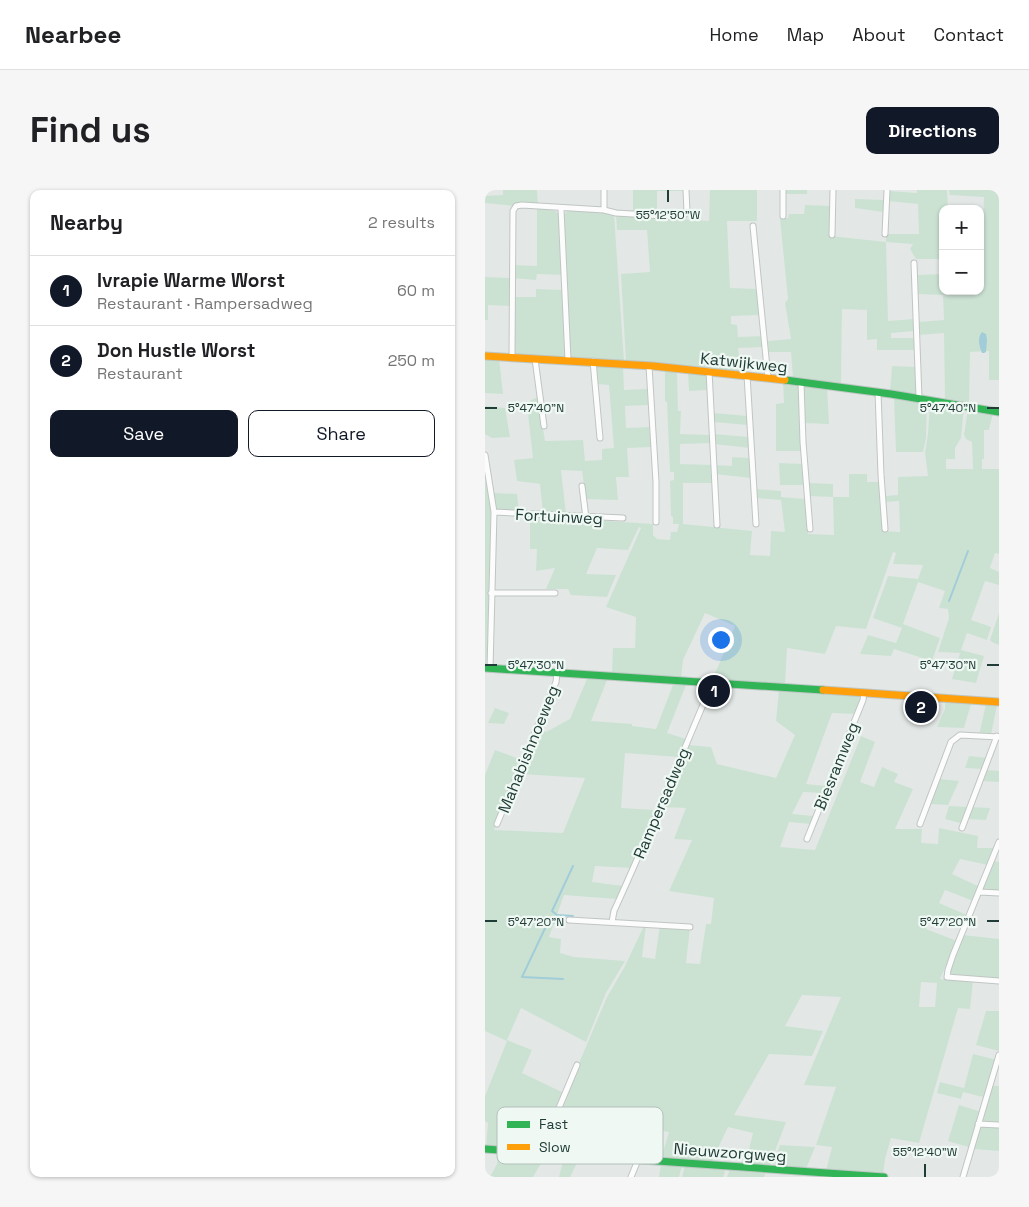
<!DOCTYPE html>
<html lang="en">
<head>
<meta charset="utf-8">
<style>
	:root { --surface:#fff; --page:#f6f6f6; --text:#202124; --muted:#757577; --line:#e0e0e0; --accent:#111827 }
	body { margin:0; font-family:"Space Grotesk",sans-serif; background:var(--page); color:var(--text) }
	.controls { position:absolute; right:15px; top:15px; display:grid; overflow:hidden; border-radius:10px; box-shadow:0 1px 4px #0004 }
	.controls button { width:45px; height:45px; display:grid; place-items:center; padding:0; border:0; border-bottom:1px solid var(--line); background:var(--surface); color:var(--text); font:25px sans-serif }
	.you { position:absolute; left:235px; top:449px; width:18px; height:18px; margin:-12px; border:4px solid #fff; border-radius:50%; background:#1a73e8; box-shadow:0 0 0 8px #1a73e833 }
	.badge { display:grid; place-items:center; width:32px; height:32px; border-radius:50%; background:var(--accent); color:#fff; font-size:16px; font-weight:700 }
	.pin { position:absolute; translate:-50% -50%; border:2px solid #fff; box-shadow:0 1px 5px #0006 }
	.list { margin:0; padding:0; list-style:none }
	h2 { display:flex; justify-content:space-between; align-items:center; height:65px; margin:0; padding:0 20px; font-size:21px }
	h2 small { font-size:16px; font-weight:400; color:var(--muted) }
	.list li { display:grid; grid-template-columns:32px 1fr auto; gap:15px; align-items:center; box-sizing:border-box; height:70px; padding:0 20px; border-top:1px solid var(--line) }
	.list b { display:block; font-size:19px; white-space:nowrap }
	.list p { margin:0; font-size:16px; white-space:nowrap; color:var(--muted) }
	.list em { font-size:16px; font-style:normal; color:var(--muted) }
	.actions { display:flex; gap:10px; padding:15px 20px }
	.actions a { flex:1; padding:11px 0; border:1px solid var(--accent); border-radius:10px; text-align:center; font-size:18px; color:var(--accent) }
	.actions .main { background:var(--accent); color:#fff }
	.map { position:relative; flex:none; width:514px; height:987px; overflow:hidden; border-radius:10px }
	header { display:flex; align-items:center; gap:30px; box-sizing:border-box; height:70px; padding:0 25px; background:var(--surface); border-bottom:1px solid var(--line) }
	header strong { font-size:24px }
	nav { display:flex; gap:28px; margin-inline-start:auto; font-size:18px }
	.intro { display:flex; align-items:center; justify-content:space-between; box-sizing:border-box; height:120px; padding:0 30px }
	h1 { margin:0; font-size:35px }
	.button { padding:12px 22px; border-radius:10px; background:var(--accent); color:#fff; font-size:18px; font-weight:700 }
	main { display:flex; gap:30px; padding:0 30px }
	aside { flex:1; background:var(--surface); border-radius:10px; box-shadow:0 1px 4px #0004 }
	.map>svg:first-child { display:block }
</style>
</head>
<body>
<header>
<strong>Nearbee</strong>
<nav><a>Home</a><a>Map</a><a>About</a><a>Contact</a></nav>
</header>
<div class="intro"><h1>Find us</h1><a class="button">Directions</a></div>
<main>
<aside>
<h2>Nearby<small>2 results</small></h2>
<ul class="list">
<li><span class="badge">1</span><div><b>Ivrapie Warme Worst</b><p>Restaurant · Rampersadweg</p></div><em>60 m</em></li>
<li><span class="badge">2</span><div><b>Don Hustle Worst</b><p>Restaurant</p></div><em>250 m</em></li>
</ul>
<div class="actions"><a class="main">Save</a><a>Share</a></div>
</aside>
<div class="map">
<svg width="514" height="987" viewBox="0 0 514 987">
	<rect width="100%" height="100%" fill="#e3e8e6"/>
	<!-- green -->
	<path fill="#cbe2d3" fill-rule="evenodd" d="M18 0H52L53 15 29 16 0 13V6L18 5Z
		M148 0H199V1H172V24L148 23Z
		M225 0H272V31H242L245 98 272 99 274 125 246 126V134L252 135 253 147 279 146V157L253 158 256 182 141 171 136 84 165 82 162 40H132L131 25 224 31Z
		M300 0H322V4H300Z
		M432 0H462L463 19H458V69H431L425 59 428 54 401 52 403 131 429 129V141L406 143V148H431V160H392V149L382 150V120L357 119 356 194 308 188 306 162H284L283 151 306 149 300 113 303 109 295 29 303 28 304 24H319L320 15 346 16V46L401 52V44H434L433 14 403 11 404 1 432 3Z
		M464 0H514V190H504V161L485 162 484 213 460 209 459 143 434 145 433 132 459 130 458 105 432 104V85L458 84V101H495V35L498 34 499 7 465 5Z
		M370 9 399 10 398 22 370 18Z
		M52 18 70 21 74 24 79 85 52 84 51 90 28 88 29 75 52 76Z
		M82 21 120 22 129 24 139 171 87 168 85 165 79 25Z
		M0 87 26 88V116L3 115V130H0Z
		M51 99 79 100 80 167 29 164V107H51Z
		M0 168H14L18 204 0 203Z
		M109 175 138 177 139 200 162 199 163 215 140 216 141 238 164 237 166 257 142 258 144 287H131L133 310 101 309 97 281 76 280 81 324 58 323 55 294 32 291 29 270 48 268 42 215 46 210 53 207 60 251 98 250 100 271 117 270V259L129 258 124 195 111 194Z
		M407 176 431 177 432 205 405 202Z
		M180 181 192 182 193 221H196L195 244 225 245V253L195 254V274L227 275 228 293H198V334L267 341 265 365 285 366 286 341 300 342 296 310 271 308V299L296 301V307L320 309 323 344 349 345 348 307 324 306 323 293 348 294V307H364V284H382V292H397L399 341 415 342 414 311 400 312V306L413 305V287L443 286 440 263 443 244 445 212 480 218 478 226 476 248 470 258V269H461V279H488L487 252 481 249 479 245 483 219 508 223 504 240H499V269H497V279H514V364L510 363 505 378 514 382V395L500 391 486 430 506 437 502 450 482 443 476 460 499 466 491 493 467 489 475 463 453 462 464 428 463 419 454 418 460 401 433 392 418 434 455 448 447 471 409 459 406 466 375 464 383 445 411 453 417 438 388 428 403 386 433 389 438 375 408 374 411 363 408 362 381 439 351 436 340 464 302 458 300 494 228 491 229 486 250 436 220 423 198 470 196 488 127 484 128 458H150L151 427 121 417 156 338 154 337 143 360 112 358 101 384 131 385 122 407 86 405 83 399H61L70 378 51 381 52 359H45V326L168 334V345L172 349 185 350 186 342H192L194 334H188V327L186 326 185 291 189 290V282H185L182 212 180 211Z
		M203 182 222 184 223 200 204 201Z
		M298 192 312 193 314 195 317 261H291V214L299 213Z
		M318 195 342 198 344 234 319 233Z
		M409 207 442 212 441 248 438 262H411Z
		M0 216 20 218 25 247 7 248 0 244Z
		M228 223 263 226V235L228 232Z
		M229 244 264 247 265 258 229 254Z
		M247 267 265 268 266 288 230 284V275L247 276Z
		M294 273 318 274 319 295H295Z
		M0 290 2 292 6 320 2 469 0 475Z
		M9 303 32 304 34 322 12 320Z
		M514 423V455L507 452 505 450Z
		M102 489 122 490 106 531 147 534V536L171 539 188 495H201L182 543 201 549 194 567 140 563 136 618 171 620 146 678 110 676 107 692 138 696 132 709 79 705 64 747 76 749 75 763 89 767 140 771 121 803 101 852 36 818 22 850 47 860 37 883 79 903 57 960H44L43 952 51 944 45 938 35 937 38 927 23 924 15 942 14 958 1 957 3 933 0 931V906L22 851 0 841V585L10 560 37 570 9 640 78 643 100 588 36 584 55 539 61 542 85 529Z
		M294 500 373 506 376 509 370 524 347 523 321 594 341 596 338 603 318 602 307 624 329 626 326 634 304 632 295 657 330 660 376 546 390 552 375 592 389 597 397 577 413 584 409 592 428 599 410 639H437L436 653 453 654 454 638 493 646 492 658H509L503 675 475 669 467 684 495 697 488 711 460 700 454 713 482 725 477 737 447 726 441 739 472 751 455 789 488 791 485 819 473 818 434 953 406 948 400 969 398 985 341 981 347 957 331 955 351 897 319 895 356 807 317 805 300 836 338 841 327 866 284 864 249 925 301 932 284 977 267 976 263 963 268 943 243 937 226 973 176 969 184 942 155 937 141 967 62 961 61 951 122 807 139 778 159 736 161 735 157 767 170 769 175 735 205 738 201 773 215 774 221 734H226L229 708 184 701 207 650 189 649 201 618 178 617V612L203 555 226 557 232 574 291 588 310 545 291 531ZM436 792 452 793 450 817H434Z
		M460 512 486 514 479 538 452 537 460 519Z
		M501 514 512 515 506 545H494Z
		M10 518 24 523 19 534 3 533Z
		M484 566 503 568 499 579 480 578Z
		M501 580 514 581V592L497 591Z
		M455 589 474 591 463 615 445 614Z
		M464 616 484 617 479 628 475 633 460 629Z
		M486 617 505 618 501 630 482 629Z
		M508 671 514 672V702L498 699Z
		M478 745 514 749V790L465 784 464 780Z
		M501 821H514V861L491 855Z
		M488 864 512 870 502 908 478 902 476 909 452 903 455 892 479 898Z
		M507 896H514V934L500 932 498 930Z
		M474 915 497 922 487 958 463 951Z
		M499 936H514V961L489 959 496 938Z
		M295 955 330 957 321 979 290 977 289 970Z
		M13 962 59 965 58 970 48 987H5L12 974Z
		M79 967 94 969 85 987H74Z
		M176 974 197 976 194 987H174Z
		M200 975 237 978 240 982 238 987H197Z
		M245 979 281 981 279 987H242Z"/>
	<!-- water -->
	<path fill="#a2cdd8" d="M497 142 501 144 502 150 501 162 499 163H497C494 156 492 148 497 142Z"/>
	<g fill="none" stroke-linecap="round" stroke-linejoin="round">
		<!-- stream -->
		<path stroke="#a2cdd8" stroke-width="2" d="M464 411 483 361
			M88 676 67 721 72 725 88 726
			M74 733 63 732 37 787 78 789"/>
		<defs>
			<path id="street" d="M76 19 83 170
				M119 20 131 23 197 27 202 22 201 0
				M298 26V0
				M268 36 283 188
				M400 44 402 0
				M347 45 348 0
				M429 73 434 208
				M27 167 28 21 31 16 37 15 119 20V0
				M50 169 59 236
				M108 171 115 248
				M164 176 171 292V332
				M224 181 232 335
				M262 185 271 334
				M316 192 318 252 325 339
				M393 202 396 285 400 339
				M0 265 9 322 5 479
				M97 296 101 328
				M9 322 138 328
				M6 403H70
				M12 634 71 492 72 483
				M435 634 466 552 475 545 514 547
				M477 638 512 546
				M322 649 378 510 379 503
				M514 652 468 765 463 780 462 787 514 791
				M495 702 514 703
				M84 730 205 737
				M127 732 129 721C162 649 192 576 223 503L224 493
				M493 934 514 935
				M59 963 60 951 92 875
				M146 987 153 970
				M478 987 514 865"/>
			<path id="fast" d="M300 190 406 204 514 222
				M0 478 338 500
				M0 959 399 987"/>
			<path id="slow" d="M0 166 168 176 300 190
				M338 500 514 512"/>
		</defs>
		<!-- street casing -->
		<use href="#street" stroke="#c0c5c3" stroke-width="7"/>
		<!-- fast casing -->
		<use href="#fast" stroke="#bec6c3" stroke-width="9"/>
		<!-- slow casing -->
		<use href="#slow" stroke="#bec6c3" stroke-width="9"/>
		<!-- street -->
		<use href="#street" stroke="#fbfcfb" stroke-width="5"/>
		<!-- fast -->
		<use href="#fast" stroke="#30b455" stroke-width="7"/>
		<!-- slow -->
		<use href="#slow" stroke="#ff9f0a" stroke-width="7"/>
	</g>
	<!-- ticks -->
	<path fill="none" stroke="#203c36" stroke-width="2" d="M183 0V12M0 218H12M502 218H514M0 475H12M502 475H514M0 731H12M502 731H514M440 974V987"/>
	<g text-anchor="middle" stroke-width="4.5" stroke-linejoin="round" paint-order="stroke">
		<!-- street labels -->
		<g font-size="16" fill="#203c36" stroke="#f0f8f4">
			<text transform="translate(259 172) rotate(6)" y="6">Katwijkweg</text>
			<text transform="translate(74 326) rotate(3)" y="6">Fortuinweg</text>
			<text transform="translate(43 559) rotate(-68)" y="6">Mahabishnoeweg</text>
			<text transform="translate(351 576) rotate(-68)" y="6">Biesramweg</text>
			<text transform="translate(176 613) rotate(-67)" y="6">Rampersadweg</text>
			<text transform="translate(245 962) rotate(4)" y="6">Nieuwzorgweg</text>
		</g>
	</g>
	<!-- legend -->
	<rect x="12" y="917" width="166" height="57" rx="8" fill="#f0f8f4" stroke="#b2c0bb" stroke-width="1"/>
	<rect x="22" y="931" width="23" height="7" fill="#30b455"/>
	<rect x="22" y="954" width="23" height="6" fill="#ff9f0a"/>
	<g font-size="14" fill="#203c36">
		<text x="54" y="939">Fast</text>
		<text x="54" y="962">Slow</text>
	</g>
	<g font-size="12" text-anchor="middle" fill="#203c36" stroke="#f0f8f4" stroke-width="4.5" stroke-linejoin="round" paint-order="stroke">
		<text x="183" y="29">55°12'50"W</text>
		<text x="51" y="222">5°47'40"N</text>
		<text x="463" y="222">5°47'40"N</text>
		<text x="51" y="479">5°47'30"N</text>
		<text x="463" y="479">5°47'30"N</text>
		<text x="51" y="736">5°47'20"N</text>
		<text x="463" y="736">5°47'20"N</text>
		<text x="440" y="966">55°12'40"W</text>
	</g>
</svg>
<div class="controls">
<button>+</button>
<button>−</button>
</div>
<div class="you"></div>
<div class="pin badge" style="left:229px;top:501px">1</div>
<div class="pin badge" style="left:436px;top:517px">2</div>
</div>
</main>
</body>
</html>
